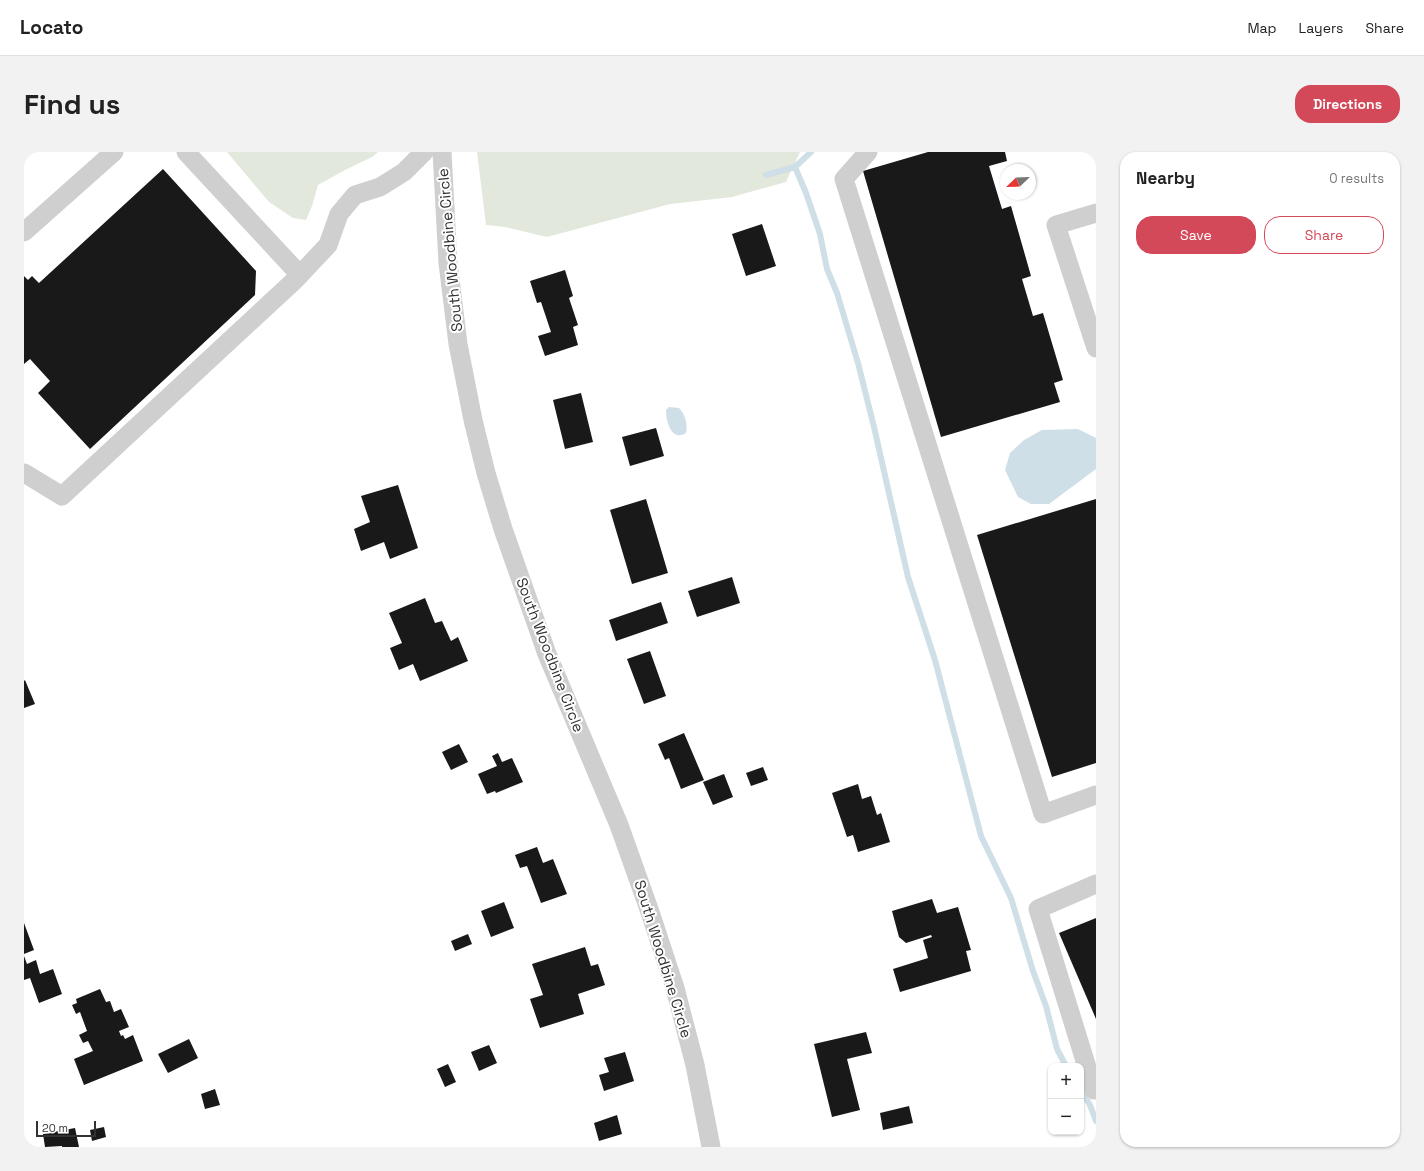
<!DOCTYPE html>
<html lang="en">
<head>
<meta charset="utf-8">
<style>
	:root { --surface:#fff; --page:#f2f2f2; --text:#222; --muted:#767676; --line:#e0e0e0; --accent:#d44959 }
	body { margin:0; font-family:"Space Grotesk",sans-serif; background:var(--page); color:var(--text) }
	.controls { position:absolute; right:12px; bottom:12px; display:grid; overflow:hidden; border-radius:8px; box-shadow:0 1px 3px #0004 }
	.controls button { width:36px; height:36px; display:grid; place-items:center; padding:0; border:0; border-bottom:1px solid var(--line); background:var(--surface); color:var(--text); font:20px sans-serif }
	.compass { position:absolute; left:976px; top:12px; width:36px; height:36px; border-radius:50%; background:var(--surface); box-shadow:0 1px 3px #0004; rotate:247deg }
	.scale { position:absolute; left:12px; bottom:10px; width:60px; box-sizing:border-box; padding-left:4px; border:2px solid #323232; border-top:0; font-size:11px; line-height:14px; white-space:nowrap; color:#323232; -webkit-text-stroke:3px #fff; paint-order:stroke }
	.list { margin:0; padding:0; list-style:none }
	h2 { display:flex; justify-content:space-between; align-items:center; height:52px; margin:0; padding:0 16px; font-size:17px }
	h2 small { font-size:13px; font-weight:400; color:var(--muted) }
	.actions { display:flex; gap:8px; padding:12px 16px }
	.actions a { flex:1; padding:9px 0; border:1px solid var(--accent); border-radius:16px; text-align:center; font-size:14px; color:var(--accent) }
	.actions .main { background:var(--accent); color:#fff }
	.map { position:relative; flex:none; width:1072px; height:995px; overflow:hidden; border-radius:16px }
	header { display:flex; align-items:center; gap:24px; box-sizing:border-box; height:56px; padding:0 20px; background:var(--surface); border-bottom:1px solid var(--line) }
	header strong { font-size:19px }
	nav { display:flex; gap:22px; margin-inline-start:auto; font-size:14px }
	.intro { display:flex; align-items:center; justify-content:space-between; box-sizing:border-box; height:96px; padding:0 24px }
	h1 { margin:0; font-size:28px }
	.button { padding:10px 18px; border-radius:16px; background:var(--accent); color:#fff; font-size:14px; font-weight:700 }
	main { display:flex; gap:24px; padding:0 24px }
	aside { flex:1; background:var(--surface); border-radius:16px; box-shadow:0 1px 3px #0004 }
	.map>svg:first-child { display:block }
</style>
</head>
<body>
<header>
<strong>Locato</strong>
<nav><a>Map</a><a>Layers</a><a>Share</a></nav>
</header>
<div class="intro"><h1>Find us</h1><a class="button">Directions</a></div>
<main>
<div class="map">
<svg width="1072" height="995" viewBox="0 0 1072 995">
	<rect width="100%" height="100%" fill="#fff"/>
	<!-- green -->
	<path fill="#e2e8dc" d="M203 0H354L348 5 321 18 294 33 288 54 282 68 269 66 245 50Z
		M453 0H776L762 30 708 45 646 52 523 85 481 75 462 73Z"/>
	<!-- water -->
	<path fill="#cedfe8" d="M645 255 655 256C661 262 664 272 662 281 647 290 642 269 642 258Z
		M1054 277 1072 286V317L1025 352H1007L994 345 981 318 986 301 1000 288 1018 278Z"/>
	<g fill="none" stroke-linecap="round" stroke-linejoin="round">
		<!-- stream -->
		<path stroke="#cedfe8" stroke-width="6" d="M771 15 782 41 796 82 803 117 813 141 834 211 850 275 884 425 911 508 957 684 987 746 1009 819 1022 854 1033 897 1042 914
			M742 23 771 15 787 0
			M1057 939 1066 953 1072 969"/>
	</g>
	<!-- building -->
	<path fill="#191919" d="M904 0H981L983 9 965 14 978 57 987 54 1007 124 998 127 1009 164 1019 161 1039 228 1030 231 1036 250 917 285 839 19Z
		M139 17 232 119 231 143 66 297 14 241 26 229 6 207 0 212V124L4 128 8 124 15 131Z
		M738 72 752 114 722 124 708 82Z
		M541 118 549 144 545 146 554 173 549 175 554 193 521 204 514 184 527 180 517 150 513 151 506 129Z
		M557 241 569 290 541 297 529 248Z
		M632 276 640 304 606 314 598 285Z
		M374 333 394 396 366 407 360 390 337 399 330 377 346 370 337 344Z
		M622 347 644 421 608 432 586 358Z
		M1072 347V611L1028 625 953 383Z
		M708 425 716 451 673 465 664 439Z
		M401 446 411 471 418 469 427 489 434 485 444 509 396 529 389 512 375 518 366 496 378 491 365 461Z
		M637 450 644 471 592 489 585 468Z
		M626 499 642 544 620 552 603 507Z
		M1 528 11 552 0 556V529Z
		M660 581 680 628 657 637 645 606 641 608 634 592Z
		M435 592 444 610 427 618 418 600Z
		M474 601 478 610 488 606 499 630 472 641 471 639 463 642 454 622 473 614 468 604Z
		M739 615 744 628 727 634 722 621Z
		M700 622 709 645 689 653 679 630Z
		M834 632 838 647 847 644 853 663 857 661 866 690 834 700 829 683 823 685 808 641Z
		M513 695 519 711 529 707 543 742 517 751 503 714 496 716 491 703Z
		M908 747 913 761 934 755 947 798 942 799 947 819 876 840 869 817 904 806 899 788 908 785 907 783 882 791 875 785 868 759Z
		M480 750 490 776 467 785 457 759Z
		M1072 766V867L1035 781Z
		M0 771 10 798 0 802Z
		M444 782 448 792 431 799 427 789Z
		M561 795 567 814 574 812 581 833 554 842 560 862 516 876 506 847 519 843 508 812Z
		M0 804 3 812 12 808 16 822 29 817 38 842 15 851 6 826 0 828Z
		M76 837 82 850 86 849 90 860 97 857 105 875 95 879 97 884 99 883 101 887 109 883 119 909 60 933 50 907 69 899 64 889 59 891 55 883 63 879 56 860 52 862 48 853 53 851 52 847Z
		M842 880 848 901 823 907 836 958 808 965 790 892Z
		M165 887 174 906 144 921 134 902Z
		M465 893 473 911 455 919 447 900Z
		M601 900 610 929 580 939 575 923 585 920 580 906Z
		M424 912 432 930 421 935 413 917Z
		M191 937 196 953 181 957 177 942Z
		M885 954 889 971 859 978 856 961Z
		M593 963 598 982 575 989 570 971Z
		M80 975 82 985 68 989 66 978Z
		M51 976 55 995H38V994L21 995 19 982Z"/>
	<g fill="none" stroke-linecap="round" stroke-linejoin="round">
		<!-- minor -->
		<path stroke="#cfcfcf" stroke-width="19" d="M162 0 276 123
			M418 0 424 111 434 192 449 268 462 321 479 377 523 502 595 673 626 760 651 836 671 913 687 995
			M844 0 820 27 1019 662 1072 643
			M1072 61 1032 73 1072 196
			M0 80 90 0
			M0 321 38 344 271 128 304 93 315 62 331 43 356 35 380 20 400 0
			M1070 938 1014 757 1072 732"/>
	</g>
	<g text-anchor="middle" stroke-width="4" stroke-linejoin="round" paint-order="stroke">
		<!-- street labels -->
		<g font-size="15" fill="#323232" stroke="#fff">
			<text transform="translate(426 98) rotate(-95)" y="5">South Woodbine Circle</text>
			<text transform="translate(526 503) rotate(69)" y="5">South Woodbine Circle</text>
			<text transform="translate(639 807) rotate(73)" y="5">South Woodbine Circle</text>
		</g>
	</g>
</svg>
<div class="controls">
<button>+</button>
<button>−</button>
</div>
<svg class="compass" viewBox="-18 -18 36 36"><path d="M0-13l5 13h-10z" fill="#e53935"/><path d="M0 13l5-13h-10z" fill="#767676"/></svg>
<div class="scale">20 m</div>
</div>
<aside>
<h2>Nearby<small>0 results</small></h2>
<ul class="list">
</ul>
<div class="actions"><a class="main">Save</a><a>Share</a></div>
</aside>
</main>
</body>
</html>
